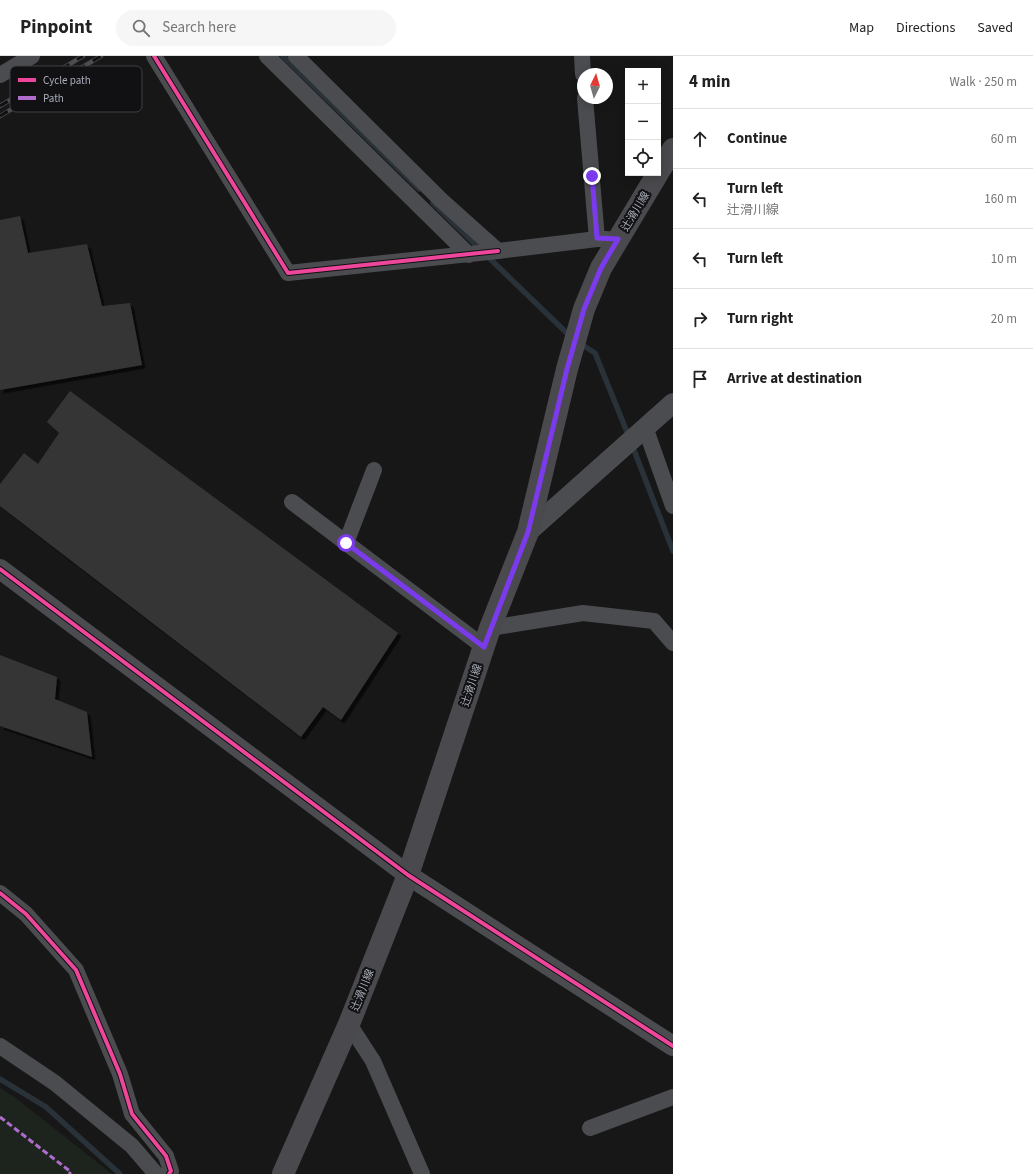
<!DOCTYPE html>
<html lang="en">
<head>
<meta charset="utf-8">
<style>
	:root { --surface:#fff; --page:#f6f6f6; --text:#222; --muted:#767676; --line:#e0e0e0 }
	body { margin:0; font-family:"Source Sans 3","Noto Sans JP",sans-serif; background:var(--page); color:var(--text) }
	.controls { position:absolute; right:12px; top:12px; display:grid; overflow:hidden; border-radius:0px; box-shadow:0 2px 10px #0003 }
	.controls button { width:36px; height:36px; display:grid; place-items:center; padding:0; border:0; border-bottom:1px solid var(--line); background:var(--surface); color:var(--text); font:20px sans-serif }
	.compass { position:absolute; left:577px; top:12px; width:36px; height:36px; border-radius:50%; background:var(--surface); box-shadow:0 2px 10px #0003; rotate:5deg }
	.stop { position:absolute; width:12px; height:12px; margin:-9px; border:3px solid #7c3aed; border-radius:50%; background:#fff }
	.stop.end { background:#7c3aed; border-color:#fff; box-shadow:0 1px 4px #0008 }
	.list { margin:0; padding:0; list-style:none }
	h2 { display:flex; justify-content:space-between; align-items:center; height:52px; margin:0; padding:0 16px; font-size:17px }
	h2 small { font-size:13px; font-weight:400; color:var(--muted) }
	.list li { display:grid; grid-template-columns:26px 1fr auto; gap:12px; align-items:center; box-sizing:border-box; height:60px; padding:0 16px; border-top:1px solid var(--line) }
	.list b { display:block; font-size:15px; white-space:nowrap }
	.list p { margin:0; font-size:13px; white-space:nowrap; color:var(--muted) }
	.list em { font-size:13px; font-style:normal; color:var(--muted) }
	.icon { flex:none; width:22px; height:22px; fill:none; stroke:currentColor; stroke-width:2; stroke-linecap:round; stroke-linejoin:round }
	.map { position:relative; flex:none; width:673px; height:1118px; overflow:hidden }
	header { display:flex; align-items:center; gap:24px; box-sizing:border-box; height:56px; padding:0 20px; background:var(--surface); border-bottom:1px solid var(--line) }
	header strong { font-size:19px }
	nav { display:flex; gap:22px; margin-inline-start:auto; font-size:14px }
	.search { width:280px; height:36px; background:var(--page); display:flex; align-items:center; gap:10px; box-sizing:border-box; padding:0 14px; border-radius:22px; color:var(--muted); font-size:15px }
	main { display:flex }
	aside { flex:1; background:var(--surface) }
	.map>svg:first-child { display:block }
</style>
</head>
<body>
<header>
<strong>Pinpoint</strong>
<div class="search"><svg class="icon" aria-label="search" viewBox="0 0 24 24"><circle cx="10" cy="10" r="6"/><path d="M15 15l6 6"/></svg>Search here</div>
<nav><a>Map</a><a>Directions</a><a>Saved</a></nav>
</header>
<main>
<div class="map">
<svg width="673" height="1118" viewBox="0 0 673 1118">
	<defs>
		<filter id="shadow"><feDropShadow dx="3.5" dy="3.5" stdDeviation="0" flood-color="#0009"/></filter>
	</defs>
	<rect width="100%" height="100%" fill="#171717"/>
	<!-- green -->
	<path fill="#1d241e" d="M0 1032 17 1043 112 1118H0Z"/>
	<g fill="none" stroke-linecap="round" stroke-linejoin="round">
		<!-- stream -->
		<path stroke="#2a3239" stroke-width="5.5" d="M283 0 419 133
			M433 147 480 193
			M486 199 571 281
			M579 287 595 297 629 381
			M632 389 673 495
			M0 1023 46 1051 120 1118"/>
	</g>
	<!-- building -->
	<path fill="#353536" filter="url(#shadow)" d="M20 160 28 197 87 188 102 250 130 247 142 309 0 334V164Z
		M70 335 398 577 341 664 323 651 301 681 0 450V428L24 397 38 408 59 377 47 366Z
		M0 599 57 621 55 643 87 656 92 701 0 670Z"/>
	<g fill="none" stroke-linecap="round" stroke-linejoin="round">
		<!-- minor -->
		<path stroke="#4b4c50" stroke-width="16" d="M154 0 288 217 498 195
			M267 0 469 199
			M296 0 441 144 498 195 597 183
			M582 0 583 18
			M0 19 32 0
			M585 42 597 183H607
			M645 371 673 450
			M292 446 484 591
			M346 487 374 414
			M490 572 583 557 654 565 673 587
			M0 837 26 858 76 914 120 1018 132 1058 166 1100 171 1115 169 1118
			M349 968 373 1005 422 1118
			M0 990 55 1027 132 1090 156 1118
			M590 1072 673 1041"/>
		<!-- tertiary -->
		<path stroke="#4b4c50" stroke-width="20" d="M528 476 673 347
			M0 513 408 819 673 990"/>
		<!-- secondary -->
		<path stroke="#4a4a4e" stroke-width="22" d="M658 117 673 93
			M283 1118 349 968 408 819 490 572 528 476 567 313 584 253 601 212 658 117"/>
		<defs>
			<path id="rail" d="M0 50 83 0
				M0 60 101 0"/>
		</defs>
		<!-- rail casing -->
		<use href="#rail" stroke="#4b4c4f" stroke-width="4.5"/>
		<!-- rail -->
		<use href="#rail" stroke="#111113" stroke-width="3" stroke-dasharray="9" stroke-linecap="butt"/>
		<!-- quiet -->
		<path stroke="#b06ccc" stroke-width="3" stroke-dasharray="6 3" stroke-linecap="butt" d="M0 1061 71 1116 69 1118"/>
		<defs>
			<path id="cycleway" d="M154 0 288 217 498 195
				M0 513 408 819 673 990
				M0 837 26 858 76 914 120 1018 132 1058 166 1100 171 1115 169 1118"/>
		</defs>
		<!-- cycleway casing -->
		<use href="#cycleway" stroke="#111113" stroke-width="6"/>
		<!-- cycleway -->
		<use href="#cycleway" stroke="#ed469a" stroke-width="4"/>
	</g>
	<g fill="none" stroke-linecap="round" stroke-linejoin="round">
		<!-- route -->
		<path stroke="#7c3aed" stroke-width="5" d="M346 487 484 591 528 476 567 313 584 253 601 212 618 183 597 182 592 120"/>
	</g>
	<g text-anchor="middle" stroke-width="4" stroke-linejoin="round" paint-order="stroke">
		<!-- street labels -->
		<g font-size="11" fill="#a8adb8" stroke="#111113">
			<text transform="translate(635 155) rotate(-59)" y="4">辻滑川線</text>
			<text transform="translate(471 629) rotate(-72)" y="4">辻滑川線</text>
			<text transform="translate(362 934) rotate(-68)" y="4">辻滑川線</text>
		</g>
	</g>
	<!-- legend -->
	<rect x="10" y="10" width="132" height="46" rx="6" fill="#111113" stroke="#3e4045" stroke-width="1"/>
	<rect x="18" y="22" width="18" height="4" fill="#ed469a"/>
	<rect x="18" y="40" width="18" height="4" fill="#b06ccc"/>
	<g font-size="11" fill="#a8adb8">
		<text x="43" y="28">Cycle path</text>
		<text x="43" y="46">Path</text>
	</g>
</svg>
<div class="controls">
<button>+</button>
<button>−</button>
<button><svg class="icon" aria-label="locate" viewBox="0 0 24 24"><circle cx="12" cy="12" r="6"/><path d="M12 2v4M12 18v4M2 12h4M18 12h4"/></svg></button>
</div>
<svg class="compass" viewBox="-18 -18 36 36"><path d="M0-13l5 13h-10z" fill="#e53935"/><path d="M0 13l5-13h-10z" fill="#767676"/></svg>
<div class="stop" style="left:346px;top:487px"></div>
<div class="stop end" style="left:592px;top:120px"></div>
</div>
<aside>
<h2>4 min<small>Walk · 250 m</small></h2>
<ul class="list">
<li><svg class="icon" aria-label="ahead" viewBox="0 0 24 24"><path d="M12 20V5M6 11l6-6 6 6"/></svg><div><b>Continue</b></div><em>60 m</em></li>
<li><svg class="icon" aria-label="left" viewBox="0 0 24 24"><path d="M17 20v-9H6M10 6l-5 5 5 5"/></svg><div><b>Turn left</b><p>辻滑川線</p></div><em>160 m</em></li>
<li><svg class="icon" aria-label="left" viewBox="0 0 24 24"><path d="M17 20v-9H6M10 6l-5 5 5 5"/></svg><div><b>Turn left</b></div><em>10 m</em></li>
<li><svg class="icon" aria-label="right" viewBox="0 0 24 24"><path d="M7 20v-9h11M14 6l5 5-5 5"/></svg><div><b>Turn right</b></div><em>20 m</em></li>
<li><svg class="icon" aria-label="arrive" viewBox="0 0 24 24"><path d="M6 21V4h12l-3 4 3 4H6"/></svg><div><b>Arrive at destination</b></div></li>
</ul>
</aside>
</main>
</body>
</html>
